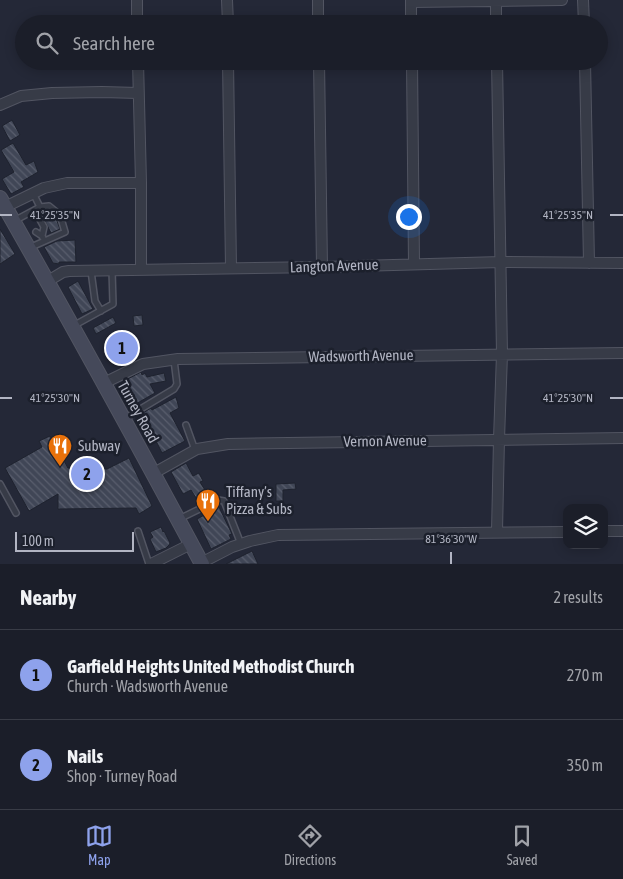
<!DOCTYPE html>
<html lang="en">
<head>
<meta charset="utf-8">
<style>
	:root { --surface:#1b1e29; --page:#242731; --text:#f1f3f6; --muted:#a0a2a8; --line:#393c46; --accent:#8ea2ec }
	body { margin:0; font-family:"Asap Condensed",sans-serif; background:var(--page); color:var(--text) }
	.controls { position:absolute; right:15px; bottom:15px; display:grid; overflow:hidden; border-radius:10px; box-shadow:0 2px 12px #0003 }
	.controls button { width:45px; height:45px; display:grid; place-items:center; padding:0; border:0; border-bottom:1px solid var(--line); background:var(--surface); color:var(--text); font:25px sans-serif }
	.scale { position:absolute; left:15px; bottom:12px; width:119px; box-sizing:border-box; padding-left:5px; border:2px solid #b2b5c3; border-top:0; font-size:14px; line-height:18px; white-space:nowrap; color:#b2b5c3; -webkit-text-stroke:4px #1c202c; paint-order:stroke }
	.you { position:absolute; left:408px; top:216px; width:18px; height:18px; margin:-12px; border:4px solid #fff; border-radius:50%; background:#1a73e8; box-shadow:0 0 0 8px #1a73e833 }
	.badge { display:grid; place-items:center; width:32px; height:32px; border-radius:50%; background:var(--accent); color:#111; font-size:16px; font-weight:700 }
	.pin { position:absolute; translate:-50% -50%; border:2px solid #fff; box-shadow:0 1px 5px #0006 }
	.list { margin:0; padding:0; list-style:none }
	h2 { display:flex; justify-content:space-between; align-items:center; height:65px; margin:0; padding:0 20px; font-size:21px }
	h2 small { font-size:16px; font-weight:400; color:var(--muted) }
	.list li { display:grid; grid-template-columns:32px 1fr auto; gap:15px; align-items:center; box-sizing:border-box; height:90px; padding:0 20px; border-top:1px solid var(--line) }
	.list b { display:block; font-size:19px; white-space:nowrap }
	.list p { margin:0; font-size:16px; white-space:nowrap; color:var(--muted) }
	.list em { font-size:16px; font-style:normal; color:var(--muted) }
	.icon { flex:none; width:28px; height:28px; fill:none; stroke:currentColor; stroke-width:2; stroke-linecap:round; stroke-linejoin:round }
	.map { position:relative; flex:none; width:623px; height:564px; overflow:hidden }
	.search { position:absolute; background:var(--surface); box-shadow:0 2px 12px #0003; left:15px; right:15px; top:15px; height:55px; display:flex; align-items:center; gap:12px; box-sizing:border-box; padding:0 18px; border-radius:28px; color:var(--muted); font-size:19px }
	.sheet { height:245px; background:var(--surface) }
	nav { display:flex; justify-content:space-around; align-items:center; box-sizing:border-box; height:70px; border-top:1px solid var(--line); background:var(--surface); font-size:14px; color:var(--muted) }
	nav a { display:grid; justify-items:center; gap:2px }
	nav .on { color:var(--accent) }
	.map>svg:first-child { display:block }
</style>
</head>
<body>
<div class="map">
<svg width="623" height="564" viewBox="0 0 623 564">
	<defs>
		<pattern id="building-back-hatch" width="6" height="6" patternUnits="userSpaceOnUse" patternTransform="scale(1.25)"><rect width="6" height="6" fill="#404656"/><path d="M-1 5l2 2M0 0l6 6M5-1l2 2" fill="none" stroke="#595e6d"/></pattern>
	</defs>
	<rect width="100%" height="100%" fill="#242837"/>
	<!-- building -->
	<path fill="url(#building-back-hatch)" stroke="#1e222e" d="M12 120 20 135 10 141 2 126Z
		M13 143 26 165 34 161 38 172 21 182 24 187 11 194 2 179 14 172 1 150Z
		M50 213 54 216 57 221 60 229 51 233 43 217Z
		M0 229 15 254 0 264Z
		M75 240 76 262H59V264L53 263 44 247 57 241Z
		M78 281 93 309 82 314 68 287Z
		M142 315 143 325 134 326 133 316Z
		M113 317 116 323 96 334 93 328Z
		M141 372 142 375 145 373 147 377 164 373 166 381 150 384 155 393 134 405 127 392H124L121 386 122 382Z
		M176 397 179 408 170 413 185 441 162 453 154 437 153 438 146 426 144 428 138 416 151 408 152 410Z
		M50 436 68 468 107 469 129 458 152 506 139 514 136 508 58 509V494L29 511 5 468 42 447 39 441Z
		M186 463 193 476 199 473 203 481 200 482 208 495 198 501 191 490 183 494 171 472Z
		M295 483 296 489 283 490V501H276V484Z
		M219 507 232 534 229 535 231 539 211 549 197 519Z
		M161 527 163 532 164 531 170 543 169 545 166 548 156 552 150 539 153 537 150 532Z
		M252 551 258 564H226Z"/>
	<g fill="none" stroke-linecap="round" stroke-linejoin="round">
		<defs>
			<path id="lane" d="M32 215 38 216 44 227 42 236
				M14 221 40 207
				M36 232 42 236 43 238
				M29 248 65 232 60 215 49 206 40 207 33 193
				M91 271 95 301 101 311
				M73 326 113 304 112 270
				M124 419 174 389 177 384 174 360
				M186 425 195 450
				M0 484 16 513
				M179 519 218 500 224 501 241 544
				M138 531 149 564"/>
			<path id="street" d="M137 0V24
				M227 0 228 24
				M318 0V24
				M411 0V24
				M583 0 584 24
				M496 1V24
				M411 2 562 0
				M138 61 141 183V270
				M228 61 231 268
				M319 61 322 267
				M412 61 414 264
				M497 61 502 354 499 439 497 532
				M585 61 589 263
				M0 105 21 96 52 93 102 92 138 93
				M5 207 44 188 67 183H141
				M48 281 63 272 69 271 322 267 501 262 623 263
				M104 383 143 364 178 359 623 353
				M154 473 197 449 228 444 623 438
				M604 531H623
				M201 563 232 547 250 541 278 535 567 532
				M151 564 191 544"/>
			<path id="secondary" d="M0 198C69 319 136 441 202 564"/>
		</defs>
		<!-- lane casing -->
		<use href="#lane" stroke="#525562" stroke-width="8"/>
		<!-- street casing -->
		<use href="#street" stroke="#525562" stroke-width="12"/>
		<!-- secondary casing -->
		<use href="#secondary" stroke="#525562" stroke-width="16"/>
		<!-- lane -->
		<use href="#lane" stroke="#373b47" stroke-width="5"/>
		<!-- street -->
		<use href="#street" stroke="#373b47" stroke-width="10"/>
		<!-- secondary -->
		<use href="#secondary" stroke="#45495a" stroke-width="14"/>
	</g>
	<!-- ticks -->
	<path fill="none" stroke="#b2b5c3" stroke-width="2" d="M0 215H12M610 215H623M0 398H12M610 398H623M451 552V564"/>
	<!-- icons -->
	<defs>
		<symbol id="restaurant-pin" viewBox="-11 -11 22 30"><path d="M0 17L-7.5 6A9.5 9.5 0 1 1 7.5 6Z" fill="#e8710a" stroke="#1c202c"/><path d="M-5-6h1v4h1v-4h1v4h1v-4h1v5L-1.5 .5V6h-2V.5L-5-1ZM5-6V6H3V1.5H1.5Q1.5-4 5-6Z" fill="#fff"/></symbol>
	</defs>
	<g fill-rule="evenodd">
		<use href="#restaurant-pin" x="46" y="432" width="28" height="38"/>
		<use href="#restaurant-pin" x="194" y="487" width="28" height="38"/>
	</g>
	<g text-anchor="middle" stroke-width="5" stroke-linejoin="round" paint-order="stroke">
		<!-- street labels -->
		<g font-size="15" fill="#b2b5c3" stroke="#1c202c">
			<text transform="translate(334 266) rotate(-2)" y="5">Langton Avenue</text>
			<text transform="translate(361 356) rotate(-1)" y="5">Wadsworth Avenue</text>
			<text transform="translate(138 412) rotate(61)" y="5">Turney Road</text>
			<text transform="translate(385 441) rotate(-1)" y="5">Vernon Avenue</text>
		</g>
		<!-- poi labels -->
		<g font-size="15" fill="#b2b5c3" stroke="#1c202c" text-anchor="start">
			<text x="78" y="451">Subway</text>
			<text x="226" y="497">Tiffany’s<tspan x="226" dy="17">Pizza &amp; Subs</tspan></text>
		</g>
	</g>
	<g font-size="12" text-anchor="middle" fill="#b2b5c3" stroke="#1c202c" stroke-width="5" stroke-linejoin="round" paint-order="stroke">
		<text x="55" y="219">41°25'35"N</text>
		<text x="568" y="219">41°25'35"N</text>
		<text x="55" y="402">41°25'30"N</text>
		<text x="568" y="402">41°25'30"N</text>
		<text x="451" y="543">81°36'30"W</text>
	</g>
</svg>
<div class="controls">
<button><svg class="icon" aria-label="layers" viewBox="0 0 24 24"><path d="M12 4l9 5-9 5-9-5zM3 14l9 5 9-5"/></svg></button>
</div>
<div class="scale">100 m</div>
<div class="you"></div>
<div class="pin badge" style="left:122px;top:348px">1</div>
<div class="pin badge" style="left:87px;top:474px">2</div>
<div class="search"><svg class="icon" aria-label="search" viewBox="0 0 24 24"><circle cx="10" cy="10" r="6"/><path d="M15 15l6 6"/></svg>Search here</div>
</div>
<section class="sheet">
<h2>Nearby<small>2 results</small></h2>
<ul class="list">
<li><span class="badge">1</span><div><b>Garfield Heights United Methodist Church</b><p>Church · Wadsworth Avenue</p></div><em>270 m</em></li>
<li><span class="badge">2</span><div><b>Nails</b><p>Shop · Turney Road</p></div><em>350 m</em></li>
</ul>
</section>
<nav>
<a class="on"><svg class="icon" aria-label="map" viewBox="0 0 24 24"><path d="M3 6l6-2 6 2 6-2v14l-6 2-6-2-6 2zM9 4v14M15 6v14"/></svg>Map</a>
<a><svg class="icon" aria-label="directions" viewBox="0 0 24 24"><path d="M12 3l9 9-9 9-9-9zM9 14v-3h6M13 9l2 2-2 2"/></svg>Directions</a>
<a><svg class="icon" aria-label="saved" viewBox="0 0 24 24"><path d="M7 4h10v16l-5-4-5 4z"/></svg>Saved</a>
</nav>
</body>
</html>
